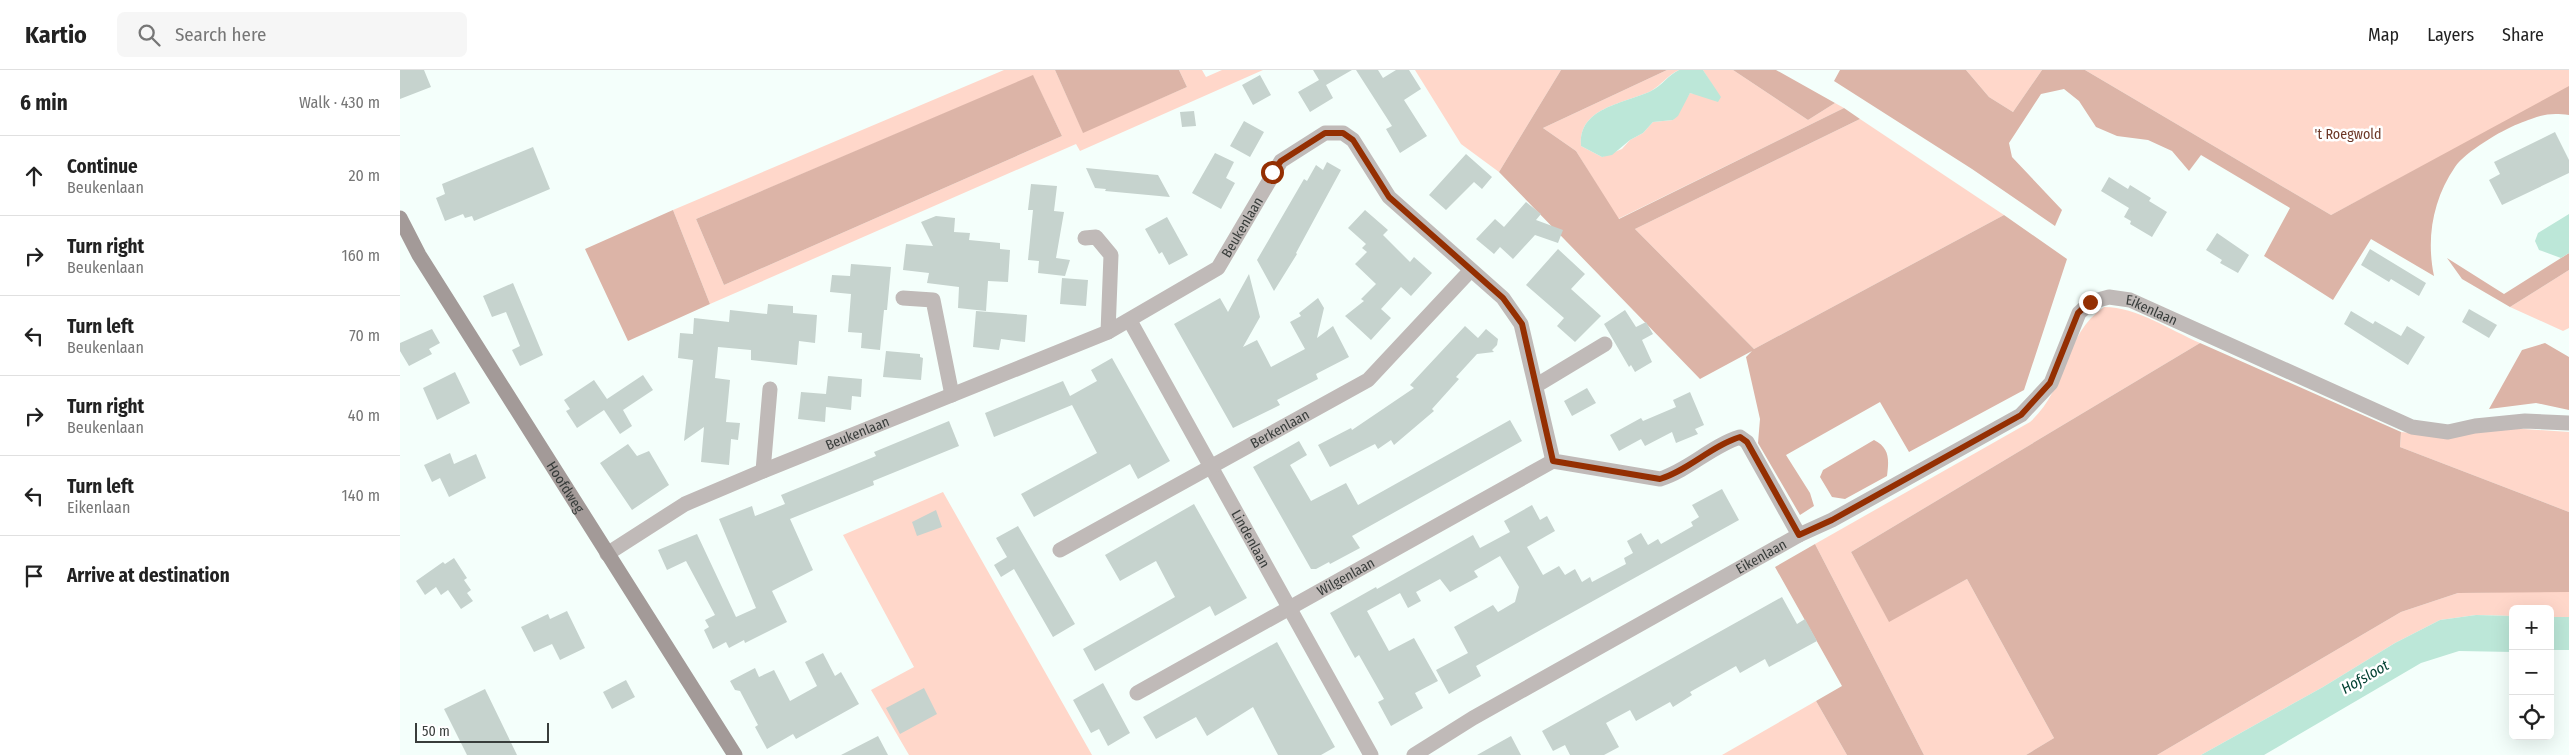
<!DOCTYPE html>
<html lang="en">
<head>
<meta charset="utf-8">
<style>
	:root { --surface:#fff; --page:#f6f6f6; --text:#222; --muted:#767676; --line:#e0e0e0 }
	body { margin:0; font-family:"Fira Sans Condensed",sans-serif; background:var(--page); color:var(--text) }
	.controls { position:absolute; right:15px; bottom:15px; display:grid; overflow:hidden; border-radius:8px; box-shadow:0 5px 20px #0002 }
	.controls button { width:45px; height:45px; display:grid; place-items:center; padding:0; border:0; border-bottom:1px solid var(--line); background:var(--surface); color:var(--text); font:25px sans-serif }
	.scale { position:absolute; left:15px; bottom:12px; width:134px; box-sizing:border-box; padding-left:5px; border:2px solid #383d3b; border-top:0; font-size:14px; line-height:18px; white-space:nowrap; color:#383d3b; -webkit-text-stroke:4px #fff; paint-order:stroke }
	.stop { position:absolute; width:15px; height:15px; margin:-11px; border:4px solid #942f02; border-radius:50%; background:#fff }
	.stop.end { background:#942f02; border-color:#fff; box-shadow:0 1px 5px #0008 }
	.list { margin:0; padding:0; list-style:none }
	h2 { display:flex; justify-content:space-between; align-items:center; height:65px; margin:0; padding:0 20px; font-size:21px }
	h2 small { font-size:16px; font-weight:400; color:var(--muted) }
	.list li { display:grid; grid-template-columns:32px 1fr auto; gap:15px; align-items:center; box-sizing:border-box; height:80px; padding:0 20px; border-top:1px solid var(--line) }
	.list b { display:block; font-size:19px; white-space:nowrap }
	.list p { margin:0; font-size:16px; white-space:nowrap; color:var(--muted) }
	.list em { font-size:16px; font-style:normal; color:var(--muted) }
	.icon { flex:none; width:28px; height:28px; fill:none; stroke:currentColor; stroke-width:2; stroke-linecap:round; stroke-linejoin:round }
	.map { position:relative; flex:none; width:2169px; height:685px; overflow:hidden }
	header { display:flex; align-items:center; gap:30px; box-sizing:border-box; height:70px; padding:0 25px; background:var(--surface); border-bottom:1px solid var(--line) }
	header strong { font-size:24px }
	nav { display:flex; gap:28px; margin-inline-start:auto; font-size:18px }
	.search { width:350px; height:45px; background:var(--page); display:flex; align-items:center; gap:12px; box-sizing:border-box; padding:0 18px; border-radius:8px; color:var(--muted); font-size:19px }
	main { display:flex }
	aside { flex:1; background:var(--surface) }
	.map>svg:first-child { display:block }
</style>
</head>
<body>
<header>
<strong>Kartio</strong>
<div class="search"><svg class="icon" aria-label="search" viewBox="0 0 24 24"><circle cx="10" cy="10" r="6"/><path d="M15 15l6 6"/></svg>Search here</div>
<nav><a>Map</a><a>Layers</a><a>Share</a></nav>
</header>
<main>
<aside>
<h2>6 min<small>Walk · 430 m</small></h2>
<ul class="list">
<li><svg class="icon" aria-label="ahead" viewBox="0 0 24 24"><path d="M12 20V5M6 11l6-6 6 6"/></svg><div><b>Continue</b><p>Beukenlaan</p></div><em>20 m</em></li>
<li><svg class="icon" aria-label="right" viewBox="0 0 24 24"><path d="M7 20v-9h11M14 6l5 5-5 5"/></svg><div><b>Turn right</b><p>Beukenlaan</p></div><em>160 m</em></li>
<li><svg class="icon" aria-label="left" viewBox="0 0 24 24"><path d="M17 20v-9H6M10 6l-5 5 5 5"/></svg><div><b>Turn left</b><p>Beukenlaan</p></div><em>70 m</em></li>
<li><svg class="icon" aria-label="right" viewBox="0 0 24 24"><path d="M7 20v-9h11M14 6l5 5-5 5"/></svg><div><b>Turn right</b><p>Beukenlaan</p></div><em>40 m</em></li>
<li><svg class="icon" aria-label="left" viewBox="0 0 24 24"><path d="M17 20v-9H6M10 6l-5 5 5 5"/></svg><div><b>Turn left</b><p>Eikenlaan</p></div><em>140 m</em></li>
<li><svg class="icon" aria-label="arrive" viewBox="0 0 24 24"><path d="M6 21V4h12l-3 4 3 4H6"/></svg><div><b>Arrive at destination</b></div></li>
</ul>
</aside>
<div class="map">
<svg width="2169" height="685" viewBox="0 0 2169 685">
	<rect width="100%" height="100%" fill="#f4fffb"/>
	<!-- green -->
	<path fill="#ffd7ca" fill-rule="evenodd" d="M604 0H655L683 62 787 17 779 0H802L806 7 822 0H863L680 81 676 74 310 234 273 140ZM633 6 662 66 324 215 296 149Z
		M1015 0H1161L1099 102 1061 74Z
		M1267 0H1279C1268 5 1261 15 1251 21 1224 34 1178 37 1181 76L1202 87 1222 79 1230 70 1243 63 1253 52 1273 50 1290 23 1294 24 1311 13 1303 0H1333L1408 50 1435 33 1444 38 1218 149 1176 81 1143 58Z
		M1566 0H1642L1613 42 1589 27Z
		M1685 0H2169V18L1931 145Z
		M1460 49 1604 145 1354 279 1235 159Z
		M2169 200V258L2163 261 2110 237Z
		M1704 237C1737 237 1770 260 1800 273L1451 482 1489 551 1567 509 1654 668 1626 685H1524L1415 474 1630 352C1668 318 1663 265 1704 237Z
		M2095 357 2169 362V442L2000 377 2001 362 2039 366Z
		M543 422 692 685H509L471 620 514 597 443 465Z
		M2100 522H2169V547H2150V539H2113V546L2076 545 2040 550 1995 573 1923 617 1801 685H1757L2001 542 2058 523Z
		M1416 631 1447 685H1322Z"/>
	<!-- forest -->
	<path fill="#dcb4a7" d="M655 0H779L787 17 683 63Z
		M1161 0H1267L1143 58 1176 81 1219 149 1444 38 1460 49 1235 159 1354 279 1604 145 1667 189 1624 320 1509 382 1480 332 1386 385 1410 423 1414 436 1400 445 1358 373 1360 349 1346 287 1352 281 1300 309 1099 102Z
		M1333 0H1376L1435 33 1408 50Z
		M1440 0H1566L1589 27 1613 42 1642 0H1685L1931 145 2169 16V45C2146 42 2139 46 2118 54 2102 60 2065 82 2055 97 2033 129 2026 168 2034 206L1971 169 1933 230 1864 186 1890 138 1801 85 1789 101 1772 81 1748 70 1717 66 1696 57 1679 31 1664 19 1641 24 1609 73 1612 87 1662 140 1655 156 1572 99 1434 11Z
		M633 5 662 66 324 215 296 149Z
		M273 140 310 234 228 271 185 179Z
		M2169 183V200L2110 237 2062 209 2047 188 2104 224Z
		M1800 273 2001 362 2000 377 2169 442V522L2058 523 2001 542 1757 685H1626L1654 668 1567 509 1489 552 1451 482Z
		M2145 273 2169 287V340L2136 333 2089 339 2122 280Z
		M1474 370C1490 378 1489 390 1487 406L1445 429 1432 427 1420 407 1423 400Z
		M1415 474 1524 685H1447L1416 631 1442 616 1375 497Z"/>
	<!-- water -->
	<path fill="#bce7d8" d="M1279 0H1303L1321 27 1318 32 1290 23 1278 46 1273 50 1253 52 1243 63 1230 70 1212 85 1202 87 1181 76C1178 37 1224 34 1251 21 1262 16 1268 5 1279 0Z
		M2169 144V183L2161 188 2139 180 2135 171 2138 163Z
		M2076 545 2113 546V582L2059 581 2021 593 1864 685H1801L1923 617 1995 573 2040 550Z
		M2150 547H2169V580H2150Z"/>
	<!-- building -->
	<path fill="#c6d3ce" d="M0 0H24L31 17 0 29Z
		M913 0H952L926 15 933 28 910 42 898 22 919 10Z
		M956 0H978L983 8 996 0H1009L1021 19 1004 30 1027 66 1000 83 986 59 992 56Z
		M860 5 871 25 853 35 842 15Z
		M794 41 796 56 782 57 780 42Z
		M844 51 864 62 850 87 830 76Z
		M2155 62 2169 90V103L2102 135 2089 110 2100 104 2094 92Z
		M133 77 150 119 74 151 72 146 65 148 63 144 45 151 36 128 45 124 42 114Z
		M815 83 834 92 826 108 835 113 821 139 792 123Z
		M1066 84 1092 107 1082 119 1074 112 1046 140 1029 125Z
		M927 92 941 100 896 183 897 184 874 221 857 190 904 109 907 111 916 95 923 100Z
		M686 98 758 105 770 127 705 121 706 119 695 118Z
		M1709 107 1728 119 1730 115 1751 128 1749 131 1767 142 1752 167 1730 154 1731 151 1724 147 1729 138 1701 121Z
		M631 114 657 116 654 141 664 142 656 188 670 190 665 206 638 203 639 191 628 190 633 140H628Z
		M1126 132 1141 144 1136 150 1163 160 1158 173 1135 165 1113 189 1100 177 1094 184 1076 169 1095 149 1104 157Z
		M965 140 988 160 983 165 1010 192 1014 187 1032 203 1011 226 1001 217 981 239 991 248 971 270 945 246 964 231 961 229 976 214 955 194 967 182 962 178 966 174 948 158Z
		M536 146 555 148 554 162 570 163 569 170 600 173V179L610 180 608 212 588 211 586 241 558 238 559 217 527 213 529 203 503 200 506 174 533 176 521 152Z
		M767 147 788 185 769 195 762 182 759 184 745 159Z
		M1817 163 1849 185 1838 203 1820 193 1822 190 1806 180Z
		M1158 179 1185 204 1171 219 1201 246 1175 272 1157 256 1164 248 1126 215Z
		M1970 179 2026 213 2019 226 1991 209 1989 212 1961 195Z
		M451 194 491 197 487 240H484L480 280 461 278 462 263 448 262 451 224 430 222 432 205 450 206Z
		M849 204 860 247 843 277 857 270 871 297 905 279 890 252 901 246 899 243 918 228 924 238 917 268 933 256 949 287 916 304 918 309 877 330 880 335 833 358 774 254 820 228 828 242Z
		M662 208 688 210 686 236 660 234Z
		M113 213 143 285 120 296 112 280 120 276 106 242 92 247 83 226Z
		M368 234 393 236V243L417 245 415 273 399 271 397 295 351 290V280L318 277 315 308 330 310 326 352 340 353 338 370 331 369 329 395 301 392 304 357 284 371 293 290 278 288 280 263 293 264 294 248 329 252 330 240 367 244Z
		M2069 239 2097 255 2089 268 2062 252Z
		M1225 240 1236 257 1246 252 1253 264 1242 270 1252 292 1235 302 1231 295 1229 297 1204 254Z
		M576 241 627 245 625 272 601 269 599 280 573 277Z
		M1951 241 1973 254 1975 251 2001 266 2007 256 2025 267 2008 295 1944 254Z
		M1065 256 1078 268 1086 259 1098 269 1097 275 1092 280 1094 282 1077 284 1056 307 1059 309 1032 339 1034 341 994 375 991 370 978 379 975 374 930 397 918 375 951 358 952 360 1014 318 1010 315Z
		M32 259 40 273 29 279 32 284 9 296 0 281V273Z
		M486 281 520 284V287L523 288 521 310 483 307Z
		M712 288 770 391 738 409 730 394 634 447 621 424 697 383 672 335 594 367 585 343 663 311 670 326 697 311 691 300Z
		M55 302 70 333 37 350 23 318Z
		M243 305 253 320 223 340 232 356 220 364 204 340 177 358 166 341 170 339 164 330 194 310 207 329Z
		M428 306 462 309 461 327 452 326 451 340 426 337 425 352 398 349 401 322 426 324Z
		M1187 318 1196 333 1172 346 1164 331Z
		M1290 322 1304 355 1295 359 1298 364 1276 373 1272 362 1245 376 1241 369 1219 381 1210 365 1241 348 1243 351 1276 337 1273 330Z
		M1110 350 1122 371 952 466 960 478 930 494 929 492 916 499H911L853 397 899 371 907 385 890 395 911 431 946 413 958 435Z
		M549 351 559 376 473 411 474 415 390 449 413 500 372 521 387 552 345 573 344 570 329 578 326 572 313 579 304 560 309 557 305 550 315 545 286 491 267 500 258 480 297 464 336 547 356 538 319 449 352 436 355 446 385 434 381 425 476 386 474 382Z
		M228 374 237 386 249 381 269 415 232 440 200 393Z
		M50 383 54 394 76 384 86 408 49 427 40 408 32 412 24 395Z
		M1322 419 1339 450 1076 596 1081 606 1049 624 1036 600 1068 583 1054 557 1093 535 1098 542 1115 532 1119 517 1100 486 1074 501 1078 507 1050 522 1040 509 1016 522 1021 531 1008 538 1000 523 967 541 989 581 1014 568 1038 611 1015 623 1023 638 991 656 978 632 984 629 959 585 955 588 930 543 976 517 977 519 1073 465 1080 478 1110 462 1104 451 1132 435 1140 450 1147 446 1155 461 1127 477 1143 505 1159 496 1165 505 1175 499 1182 512 1190 507 1192 512 1226 494 1224 488 1233 483 1227 471 1241 463 1248 475 1258 469 1261 474 1293 456 1291 452 1299 447 1292 435Z
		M794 434 847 528 815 546 810 536 695 601 683 579 775 527 756 491 720 511 705 485Z
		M536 440 542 457 517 466 512 452Z
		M618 456 675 554 653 567 614 499 601 507 594 495 607 487 596 468Z
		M54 488 67 508 64 510 71 520 67 523 73 531 61 539 48 520 41 525 36 517 25 525 16 511 43 492 45 494Z
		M1382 527 1397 554 1405 549 1417 571 1369 597 1365 589 1340 603 1336 596 1290 622 1292 625 1273 637 1270 632 1236 651 1230 640 1206 653 1219 677 1204 685H1170L1165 675 1153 681 1142 661Z
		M167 541 185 578 160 590 152 574 134 582 121 557 148 544 150 549Z
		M877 572 935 677 921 685H878L853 637 807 666 796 647 756 669 743 647Z
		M423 583 435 606 441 602 459 634 396 669 393 664 367 679 355 657 358 655 340 621 335 620 330 611 355 598 359 607 374 600 390 631 417 616 405 592Z
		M226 610 235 627 212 639 203 622Z
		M703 613 730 663 708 676 699 659 691 663 673 630Z
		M524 618 537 644 500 664 486 638Z
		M85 619 117 685H67L44 639Z
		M478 666 488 685H441Z
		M1111 666 1121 685H1077Z"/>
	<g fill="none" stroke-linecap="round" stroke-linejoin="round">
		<!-- minor -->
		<g stroke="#c0bab8" stroke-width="15">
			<path d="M685 168 696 167 711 185 708 262"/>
			<path d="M503 228 533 230 552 325"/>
			<path id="s1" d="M730 251 971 685"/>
			<path d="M1137 315 1205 274"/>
			<path d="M363 401 370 319"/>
			<path id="s2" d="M660 480 968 310 1070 201"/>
			<path id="s3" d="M207 484 285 434 363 401 708 262 818 198 881 91 925 63H943L953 70 989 127 1103 228 1121 254 1153 391 1260 409C1289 400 1311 376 1340 367L1347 372 1399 465"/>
			<path id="s4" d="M737 623 1153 391"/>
			<path id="s5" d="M1014 685 1073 648 1399 465 1432 450 1621 345 1651 313 1679 243 1691 232 1709 227 1730 230 2012 357 2048 362 2075 356 2125 351 2169 353"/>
		</g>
		<!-- secondary -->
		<path stroke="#a39a98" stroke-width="15" id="s6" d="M0 148 19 185 335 685"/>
	</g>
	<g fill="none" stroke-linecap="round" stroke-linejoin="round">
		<!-- route -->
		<path stroke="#942f02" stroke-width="6" d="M872 102 881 91 925 63H943L953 70 989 127 1103 228 1122 254 1153 391 1260 409C1289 400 1311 376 1340 367L1347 372 1399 465 1432 450 1621 345 1650 313 1678 243 1690 232"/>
	</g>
	<g text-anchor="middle" stroke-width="5" stroke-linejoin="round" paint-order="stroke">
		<!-- park labels -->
		<g font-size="14" fill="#6c3726" stroke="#fff">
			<text x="1948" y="69">'t Roegwold</text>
		</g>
		<!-- street labels -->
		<g font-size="14" fill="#383d3b" stroke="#fff">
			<text dy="5" stroke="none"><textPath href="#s3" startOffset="724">Beukenlaan</textPath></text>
			<text dy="5" stroke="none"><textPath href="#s5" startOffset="895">Eikenlaan</textPath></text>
			<text dy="5" stroke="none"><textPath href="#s2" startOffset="251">Berkenlaan</textPath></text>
			<text dy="5" stroke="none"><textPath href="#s3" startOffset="279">Beukenlaan</textPath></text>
			<text dy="5" stroke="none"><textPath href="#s6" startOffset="316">Hoofdweg</textPath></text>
			<text dy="5" stroke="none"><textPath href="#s1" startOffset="249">Lindenlaan</textPath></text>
			<text dy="5" stroke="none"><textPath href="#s5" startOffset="400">Eikenlaan</textPath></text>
			<text dy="5" stroke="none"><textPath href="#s4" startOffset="239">Wilgenlaan</textPath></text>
		</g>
		<!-- water labels -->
		<g font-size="15" font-style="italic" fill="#044233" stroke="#fff">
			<text transform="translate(1965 607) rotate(-30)" y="5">Hofsloot</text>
		</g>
	</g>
</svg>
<div class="controls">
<button>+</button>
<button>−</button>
<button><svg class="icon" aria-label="locate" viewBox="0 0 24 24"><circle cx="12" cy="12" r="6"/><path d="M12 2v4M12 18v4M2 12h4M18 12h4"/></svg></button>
</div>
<div class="scale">50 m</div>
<div class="stop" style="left:872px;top:102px"></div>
<div class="stop end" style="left:1690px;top:232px"></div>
</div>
</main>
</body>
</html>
